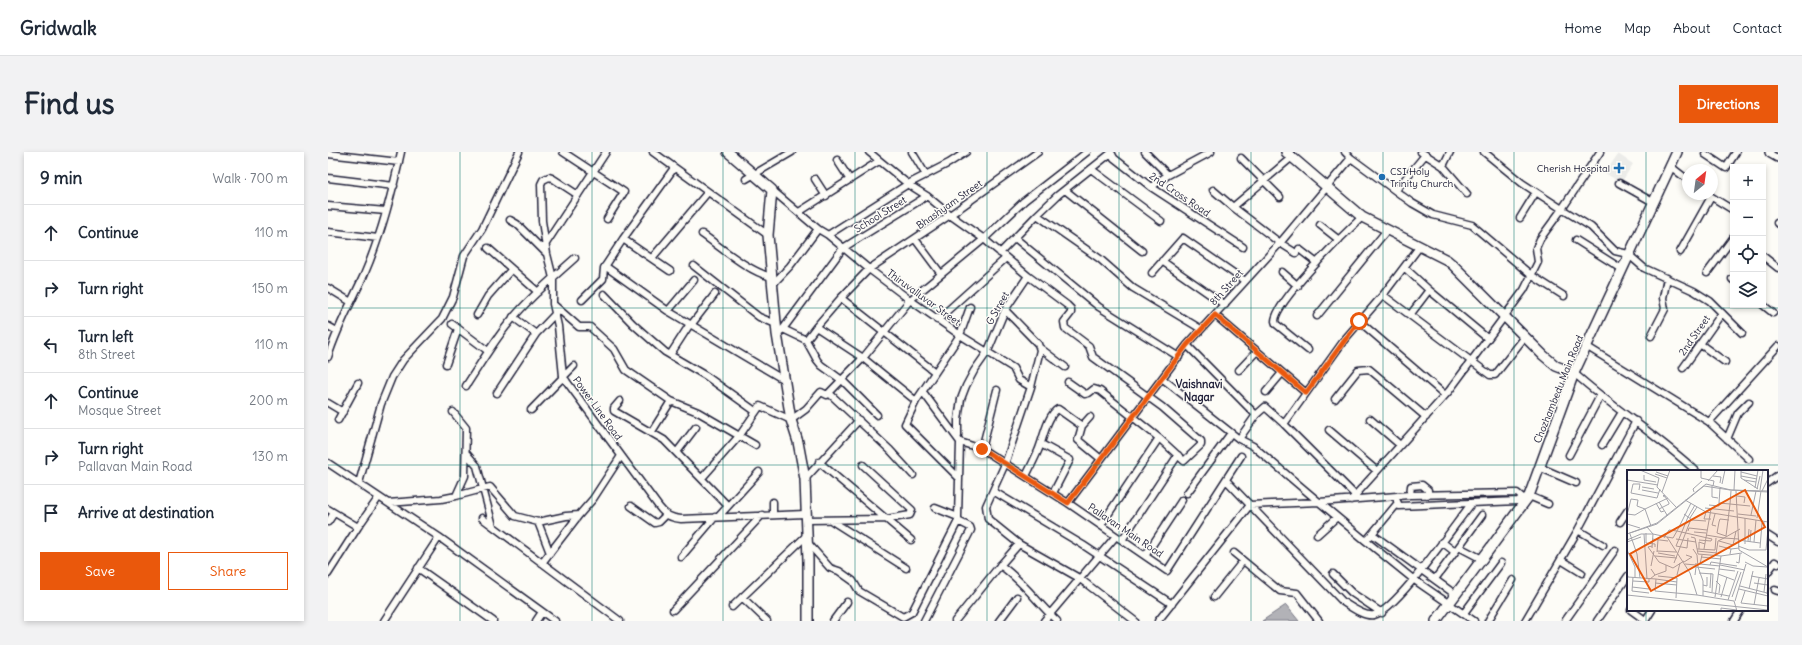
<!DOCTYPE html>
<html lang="en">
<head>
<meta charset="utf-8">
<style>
	:root { --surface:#fff; --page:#f2f2f3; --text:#1f2937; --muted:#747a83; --line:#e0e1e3; --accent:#ea580c }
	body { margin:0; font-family:Delius,sans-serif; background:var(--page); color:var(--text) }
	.controls { position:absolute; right:12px; top:12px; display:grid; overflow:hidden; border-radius:0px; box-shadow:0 2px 6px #0003 }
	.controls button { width:36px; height:36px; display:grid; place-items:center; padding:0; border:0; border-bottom:1px solid var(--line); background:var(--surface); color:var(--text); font:20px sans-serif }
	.compass { position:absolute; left:1354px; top:12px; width:36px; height:36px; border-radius:50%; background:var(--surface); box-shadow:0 2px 6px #0003; rotate:29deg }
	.stop { position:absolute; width:12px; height:12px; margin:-9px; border:3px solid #ea580c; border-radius:50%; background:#fff }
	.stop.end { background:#ea580c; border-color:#fff; box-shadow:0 1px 4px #0008 }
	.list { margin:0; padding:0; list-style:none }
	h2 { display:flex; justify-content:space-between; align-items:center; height:52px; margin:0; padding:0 16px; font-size:17px }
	h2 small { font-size:13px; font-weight:400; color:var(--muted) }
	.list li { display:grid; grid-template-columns:26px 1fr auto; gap:12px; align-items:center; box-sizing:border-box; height:56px; padding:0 16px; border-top:1px solid var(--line) }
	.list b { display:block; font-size:15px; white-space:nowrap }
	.list p { margin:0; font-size:13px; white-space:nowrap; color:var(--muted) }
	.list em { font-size:13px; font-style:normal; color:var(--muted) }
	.actions { display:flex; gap:8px; padding:12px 16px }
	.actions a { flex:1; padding:9px 0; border:1px solid var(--accent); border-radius:0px; text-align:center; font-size:14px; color:var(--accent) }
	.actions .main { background:var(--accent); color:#fff }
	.icon { flex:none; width:22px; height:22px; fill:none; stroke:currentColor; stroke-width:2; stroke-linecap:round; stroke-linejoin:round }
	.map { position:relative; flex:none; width:1450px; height:469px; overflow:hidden; border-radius:0px }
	header { display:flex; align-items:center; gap:24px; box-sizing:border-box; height:56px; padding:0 20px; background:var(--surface); border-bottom:1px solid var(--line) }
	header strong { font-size:19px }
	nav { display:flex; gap:22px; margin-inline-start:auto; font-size:14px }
	.intro { display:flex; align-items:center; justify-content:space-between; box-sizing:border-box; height:96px; padding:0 24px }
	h1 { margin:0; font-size:28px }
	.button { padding:10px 18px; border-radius:0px; background:var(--accent); color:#fff; font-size:14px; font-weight:700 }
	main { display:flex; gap:24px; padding:0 24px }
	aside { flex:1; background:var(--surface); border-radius:0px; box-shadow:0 2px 6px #0003 }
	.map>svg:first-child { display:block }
</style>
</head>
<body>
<header>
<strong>Gridwalk</strong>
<nav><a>Home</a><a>Map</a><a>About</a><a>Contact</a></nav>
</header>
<div class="intro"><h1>Find us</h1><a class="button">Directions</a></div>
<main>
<aside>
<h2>9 min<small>Walk · 700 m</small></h2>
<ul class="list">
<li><svg class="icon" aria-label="ahead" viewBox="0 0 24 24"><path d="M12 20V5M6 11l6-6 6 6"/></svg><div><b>Continue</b></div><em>110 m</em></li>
<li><svg class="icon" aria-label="right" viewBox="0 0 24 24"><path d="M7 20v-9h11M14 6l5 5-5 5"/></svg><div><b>Turn right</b></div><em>150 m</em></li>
<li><svg class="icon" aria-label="left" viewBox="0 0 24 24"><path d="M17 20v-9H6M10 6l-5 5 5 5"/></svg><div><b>Turn left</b><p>8th Street</p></div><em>110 m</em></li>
<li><svg class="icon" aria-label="ahead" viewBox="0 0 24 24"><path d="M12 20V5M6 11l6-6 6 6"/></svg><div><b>Continue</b><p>Mosque Street</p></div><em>200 m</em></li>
<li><svg class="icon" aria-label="right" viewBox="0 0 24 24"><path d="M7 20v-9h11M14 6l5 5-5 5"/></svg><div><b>Turn right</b><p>Pallavan Main Road</p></div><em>130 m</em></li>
<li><svg class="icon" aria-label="arrive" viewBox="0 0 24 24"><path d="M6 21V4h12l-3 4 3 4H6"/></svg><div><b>Arrive at destination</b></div></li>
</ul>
<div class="actions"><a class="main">Save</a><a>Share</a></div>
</aside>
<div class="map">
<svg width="1450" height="469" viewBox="0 0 1450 469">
	<rect width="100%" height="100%" fill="#fdfcf7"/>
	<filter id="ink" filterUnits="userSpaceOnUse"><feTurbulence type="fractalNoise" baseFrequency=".025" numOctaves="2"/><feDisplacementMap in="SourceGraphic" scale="8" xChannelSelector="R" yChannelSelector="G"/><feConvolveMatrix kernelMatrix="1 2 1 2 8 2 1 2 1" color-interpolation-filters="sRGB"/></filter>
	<g filter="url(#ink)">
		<!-- built -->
		<path fill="#ecece9" d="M1290 2 1305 12 1293 31 1277 21Z"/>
		<!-- water -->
		<path fill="#b2b2b7" stroke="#787885" d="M958 453 971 469H934Z"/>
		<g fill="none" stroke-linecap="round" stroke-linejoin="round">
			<defs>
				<path id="street" d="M235 0 296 40 279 67
					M325 0 440 83
					M541 0 580 32 621 11 638 0
					M584 0 598 23
					M783 0 786 6 823 35 915 95
					M817 0 840 23
					M1017 0 1023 6 1084 51 1105 63 1144 73 1203 123 1236 144
					M1093 0 1115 14 1122 0
					M1156 0 1194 31 1234 57 1272 0
					M0 2 71 10
					M1377 2 1398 16 1408 0
					M964 5 905 55 952 91 968 101
					M913 6 952 45
					M509 8 522 28
					M1115 14 1139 42
					M1342 14 1360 28
					M763 17 833 69
					M0 26 66 34
					M418 27 464 0
					M487 27 498 44
					M1291 31 1325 50
					M823 35 840 23 883 0
					M444 38 490 77 500 83 580 32 599 44 622 63 656 87 700 124 739 153 743 157V161L736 170 737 176 761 194 765 205 834 255 873 289V293L856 309 831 286 772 239 766 237 761 241 757 242 740 230
					M737 38 814 99
					M885 38 905 55
					M1068 38 1097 3
					M1379 42 1405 58
					M250 43 224 26 221 25 215 28 213 32 214 69 219 102 225 126V152L230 174 235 224 239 230 331 355C337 363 343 366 353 367L477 362
					M0 54 58 59
					M471 60 551 9
					M709 63 730 43 783 1
					M1192 66 1208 40
					M182 68 189 72 219 102
					M1449 71 1450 72
					M992 73 1011 88
					M0 80 50 86
					M374 82C394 96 421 120 444 125
					M500 83 541 117 582 148 632 183 685 216 691 228 703 235
					M687 86 771 155 851 205
					M295 87 342 119
					M587 87 613 122
					M1248 88 1294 117
					M217 93 278 0
					M160 96 210 140
					M971 97 989 111
					M1352 100 1383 45
					M672 101 709 63 772 107 805 136 873 177
					M1435 104 1450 116
					M324 106 380 40
					M834 109 897 153
					M277 114 340 159 456 228
					M366 114 431 165 448 172
					M1077 116 1101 138 1159 186
					M954 120 970 134
					M824 121 855 86 917 129
					M1379 121 1405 86
					M1404 127 1405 128
					M445 132 462 114 490 77
					M0 136 23 150
					M276 142 305 172 337 200 378 224 427 259
					M1055 143 1092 94
					M513 146 607 220
					M254 148 275 127 276 116 295 87 346 16
					M226 153 251 175H262L286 197 298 218 343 249 370 260 427 293
					M1435 153 1445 161
					M642 155 632 183 588 249 535 206 488 175 513 146 541 117 622 63 710 0
					M677 158 710 192 712 198 703 235 677 312 658 354 660 367 691 392 751 426 807 469
					M340 159 366 128
					M149 163 160 144 183 118
					M887 163 978 241
					M1082 163 1101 138
					M989 164 1059 78
					M185 165 208 182
					M609 168 678 106
					M1031 169 1117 243
					M124 172 160 199
					M363 173 387 142
					M0 174 9 179
					M455 177 478 188 488 175
					M449 182 455 177 515 96 599 44
					M1323 184 1337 157 1335 146 1339 126
					M478 188 489 208 493 213 515 229 549 263
					M1372 192 1397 210
					M859 193 928 263
					M1258 194 1381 270 1421 307
					M712 196 737 215
					M980 198 948 172 947 169C947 150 1017 81 1034 65
					M342 203 362 172
					M0 205C9 176 23 151 36 123 53 84 64 42 73 0
					M1146 211 1162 223H1167L1196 186
					M118 212 130 177
					M1355 216 1394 161
					M911 218 929 199
					M1246 221C1285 256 1329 283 1368 319
					M835 227 911 287 925 294 991 350 1082 343 1189 341 1195 346
					M138 234C153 211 167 187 185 166 203 144 226 125 247 106
					M595 240 632 290 654 297 740 351 839 419 913 304
					M938 240 954 221
					M169 241 208 182 228 161
					M501 241 562 298 585 323
					M1007 247 1030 218 1041 217 1098 265
					M292 249 286 256V259L336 288 400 354
					M588 249 577 272 631 326
					M0 251 15 260
					M203 258 246 214
					M1042 267 1072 293
					M10 268 30 231
					M1381 270 1450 194
					M754 274 762 265
					M1001 278 1049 319
					M323 281 343 249
					M630 284V268L633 247 638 234 646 219 660 199 677 158 700 124
					M911 287 928 263 937 255 956 272
					M1399 287 1410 261 1421 250
					M713 292 742 308 725 341
					M1274 293 1294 260
					M654 297 669 238
					M349 300 368 275
					M138 301 149 314 165 374
					M1241 303 1272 244
					M491 310 583 388
					M0 311 111 385 56 469
					M1211 315 1248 331
					M698 324C702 316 706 308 710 299 715 288 719 263 730 257L754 274 750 288 773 307
					M374 326 412 283 432 254 463 268 478 257 493 240 499 243 535 206 582 148 656 87 696 49 759 0
					M477 327 531 268
					M898 328 1015 450C1023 455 1036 465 1046 463 1068 459 1127 372 1144 351
					M31 331 53 252 64 225 75 208 114 167 125 145 136 104 154 77 191 0
					M1439 331 1450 323
					M665 339 755 393 844 452
					M859 341 903 281
					M1027 343 956 272 1017 187 1055 143 1143 209
					M1082 343 1083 334 1094 333 1100 338 1099 343
					M128 344 162 335 187 364 210 370 238 364 251 363 265 347 293 304
					M1023 348 1121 239 1196 138 1210 110 1208 96 1212 87 1234 57 1263 75 1287 99 1300 102 1316 116 1366 139 1382 149 1414 181
					M1069 349 1071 354 1190 349 1201 344 1220 352
					M445 350V363
					M60 351 113 347 128 344 137 324 138 276 125 260
					M740 351 859 193 952 91 1023 6
					M303 354 327 371 331 370 338 363
					M607 356 630 365
					M0 357 30 375 51 345
					M391 364 431 320
					M154 366 292 469
					M478 368 559 367 582 363 584 358 535 313
					M504 369 578 416
					M0 370 6 361
					M210 370 222 401
					M1292 370 1300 358
					M773 373 831 286
					M1250 378 1275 393
					M1044 382 1128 443
					M989 383 1009 365
					M1439 383 1450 390
					M111 385 227 469
					M794 388 850 303
					M1038 389 1085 427 1146 469
					M479 390 502 416 511 419 525 429 531 439 575 465 584 460 630 369
					M1131 395 1154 407
					M1127 400 1154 363
					M906 401 952 439 969 441 991 469
					M817 404 854 348
					M353 405 387 365
					M1233 408 1254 421
					M214 411 251 363
					M672 413C695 429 709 450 729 469
					M90 416 165 469
					M1439 421 1447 410 1450 412
					M0 422 30 375
					M1005 422 1024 441 1054 461
					M1107 427 1127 400 1114 390
					M1447 438 1450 439
					M414 445 439 469
					M886 445 915 409
					M404 455 478 384
					M345 458 434 363
					M1303 458 1317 468
					M1136 461 1173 411
					M208 469 214 460
					M505 469 519 450
					M596 469 643 378 642 375 630 369V365L632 290
					M627 469 669 417 691 392
					M671 469 689 445
					M716 469 788 384
					M830 469 922 353 991 350 1038 389 1069 352
					M1160 469 1185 428
					M1197 469 1250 378 1308 269
					M1237 469 1287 398
					M1269 469 1300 424
					M1317 469 1324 458
					M1406 469 1413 458"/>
				<path id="secondary" d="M400 0 444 38 440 83 449 182 463 268 470 290 477 327 480 408V469
					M958 0 1034 65 1119 108 1125 113 1215 203 1228 214 1246 221
					M1108 469 1201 344 1246 221 1349 0"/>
				<path id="highway" d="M1443 0 1450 4"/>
			</defs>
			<!-- street casing -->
			<use href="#street" stroke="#22223b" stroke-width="9"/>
			<!-- secondary casing -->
			<use href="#secondary" stroke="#22223b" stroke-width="12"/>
			<!-- highway casing -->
			<use href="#highway" stroke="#22223b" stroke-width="14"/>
			<!-- street -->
			<use href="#street" stroke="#fdfcf7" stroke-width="6"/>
			<!-- secondary -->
			<use href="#secondary" stroke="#fdfcf7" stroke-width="9"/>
			<!-- highway -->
			<use href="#highway" stroke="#fdfcf7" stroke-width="11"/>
			<!-- rail -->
			<path stroke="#22223b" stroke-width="1.5" d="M1446 0 1450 2"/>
		</g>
	</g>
	<g fill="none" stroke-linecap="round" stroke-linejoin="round" filter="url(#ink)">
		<!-- route -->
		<path stroke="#ea580c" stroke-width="5" d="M654 297 740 351 859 193 887 163 978 241 1031 169"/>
	</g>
	<!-- grid -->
	<path fill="none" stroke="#0f766e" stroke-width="1" stroke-opacity="0.55" d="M132 0V469M264 0V469M395 0V469M527 0V469M659 0V469M791 0V469M923 0V469M1055 0V469M1186 0V469M1318 0V319M0 156H1450M0 313H1450M1318 458V469"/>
	<!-- markers -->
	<g fill="#1f6fb2" stroke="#fdfcf7" stroke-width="1.5">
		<path d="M1289 10h4v4h4v4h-4v4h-4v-4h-4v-4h4z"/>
		<circle cx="1054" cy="25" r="4"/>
	</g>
	<g text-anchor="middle" stroke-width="3" stroke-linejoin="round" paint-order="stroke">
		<!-- poi labels -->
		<g font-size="10" fill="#22223b" stroke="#fdfcf7" text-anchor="end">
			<text x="1282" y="20">Cherish Hospital</text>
			<text x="1062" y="23" text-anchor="start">CSI Holy<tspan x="1062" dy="12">Trinity Church</tspan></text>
		</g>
		<!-- street labels -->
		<g font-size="10" fill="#22223b" stroke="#fdfcf7">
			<text transform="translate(852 42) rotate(34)" y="4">2nd Cross Road</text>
			<text transform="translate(621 52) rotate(-35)" y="4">Bhashyam Street</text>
			<text transform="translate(552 62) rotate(-32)" y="4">School Street</text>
			<text transform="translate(898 135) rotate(-48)" y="4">8th Street</text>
			<text transform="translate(596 145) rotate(36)" y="4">Thiruvalluvar Street</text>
			<text transform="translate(669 156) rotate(-61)" y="4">G Street</text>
			<text transform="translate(1366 183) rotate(-55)" y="4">2nd Street</text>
			<text transform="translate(1230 237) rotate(-68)" y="4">Chozhambedu Main Road</text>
			<text transform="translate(270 256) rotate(54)" y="4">Power Line Road</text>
			<text transform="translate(798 378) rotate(34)" y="4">Pallavan Main Road</text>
		</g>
		<!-- neighbourhood labels -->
		<g font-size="11" font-weight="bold" fill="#22223b" stroke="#fdfcf7">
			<text x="871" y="236">Vaishnavi<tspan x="871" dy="13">Nagar</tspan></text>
		</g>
	</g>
	<!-- overview -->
	<g transform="translate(1299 318)">
		<rect width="141" height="141" fill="#fdfcf7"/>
		<path fill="none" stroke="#a5a5ac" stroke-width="1" d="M13 0 32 8 30 17 50 38M74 0V8L87 11 86 16M114 0V8L131 19M29 2 41 6M114 2 130 6M28 4 40 8M17 5V10L29 12M86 6 94 7 93 13M114 6 130 9M0 10 31 15M117 10 129 12M81 11 91 0M95 14 98 0M85 16V27L91 28M15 17 27 19M93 18 92 33 103 34 104 21M128 18 131 0M130 19 133 6M12 20 13 14H6L4 23 30 28 33 19M15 20 31 23M107 20 108 0M133 20 136 0M109 21 112 80 141 97M135 21 141 9M35 22 43 0M67 22 66 19 75 11M110 26 118 27 117 33M58 30 79 42 141 52M32 32 40 45M29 33 34 42 37 41M82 35 92 36V33M78 38 107 41M32 39 42 34V33L39 28 38 26 37 25 36 26 38 27M79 42 77 49H84M0 44 8 45 18 39 24 56M57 44 65 50 79 51M88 44 85 55 89 56M111 44 129 46M0 45 4 29 11 30 10 36 18 39 41 28M124 45 129 21M61 47 68 35M63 48 70 37M130 48 134 21M0 54 13 58M20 57 26 64 40 67 63 103 70 125 107 131 110 141M61 61 62 58 80 60M67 62 79 63M19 63V73L28 74V77M0 64 30 53 79 14 104 20 141 21M0 64 30 54 77 16 103 20 141 22M3 64 10 84 13 108M17 64 20 109M79 65 97 68 113 59M99 66 103 34 123 36M99 66 90 63 92 52 93 49 102 50M40 67 46 68 50 61 85 69M64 67 68 68 71 84 94 86M37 68 42 60 50 61 64 33M61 68 60 78 49 76 61 47M25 69 41 71M49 69 69 72M0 70 14 64H26L25 78M72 70 84 71 85 69M111 70 133 73M92 71 106 75 109 61M121 71 122 59M0 72 14 67M123 72 124 60M127 72 129 50M118 74V48M25 76 21 77 32 92 46 98 57 91M92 76 104 79M111 76 122 80H139M133 78 135 53H138M66 79 70 85 71 97 76 111V126M70 79 88 80 89 68M72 79V72L78 74M77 79 84 39M0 80 8 97V108M139 80 141 59M30 81 49 82M70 81 90 83M30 82 31 70M31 83 48 86M89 84 91 71 97 68 112 69M103 84 104 79 112 78M75 85 73 94 93 96M28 86 50 88M74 87 94 89M57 92 65 87 59 85M109 92 112 93 113 84M118 92 126 96 140 97M47 93 64 49M58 94 69 95V93M83 95 84 92 110 96M93 95 118 100M24 96 27 81M92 99 108 101M0 103 1 107 29 109 28 121 70 125M72 103 86 104 85 122M91 104 107 110M28 105 39 101V95M50 105 53 93M68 105 69 97 88 99M31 106 50 108 49 128M124 106 141 109M6 107 5 121 22 123M23 109 28 105 24 99M29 109 50 112M6 111 22 112V109M89 111 93 115 92 123M28 113 50 115M127 113 141 115M76 115 80 116V107M113 116 140 123M5 117 22 119M83 118 84 103M112 119 141 126M122 119 126 101M76 121 102 126M118 121 114 133 141 136M137 122 139 104M140 124 141 112M0 125 141 140M88 127 94 86 115 83M94 127 100 107M105 127 114 102M101 130 111 101M108 131 119 94M127 135 132 108M94 141V138L110 140"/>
		<path fill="#e8590c" fill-opacity="0.15" stroke="#e8590c" stroke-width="2" d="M118 20 138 57 24 121 3 84Z"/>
		<rect width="141" height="141" fill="none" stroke="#22223b" stroke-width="2"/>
	</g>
</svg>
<div class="controls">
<button>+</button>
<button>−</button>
<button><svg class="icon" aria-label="locate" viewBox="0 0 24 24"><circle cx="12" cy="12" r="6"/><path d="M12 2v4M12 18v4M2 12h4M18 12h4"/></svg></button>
<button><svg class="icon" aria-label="layers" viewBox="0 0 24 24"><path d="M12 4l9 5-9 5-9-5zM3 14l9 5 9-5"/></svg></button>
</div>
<svg class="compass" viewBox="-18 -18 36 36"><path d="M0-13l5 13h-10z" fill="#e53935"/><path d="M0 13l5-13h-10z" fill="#747a83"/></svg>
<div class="stop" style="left:1031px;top:169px"></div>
<div class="stop end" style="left:654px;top:297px"></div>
</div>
</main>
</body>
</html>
